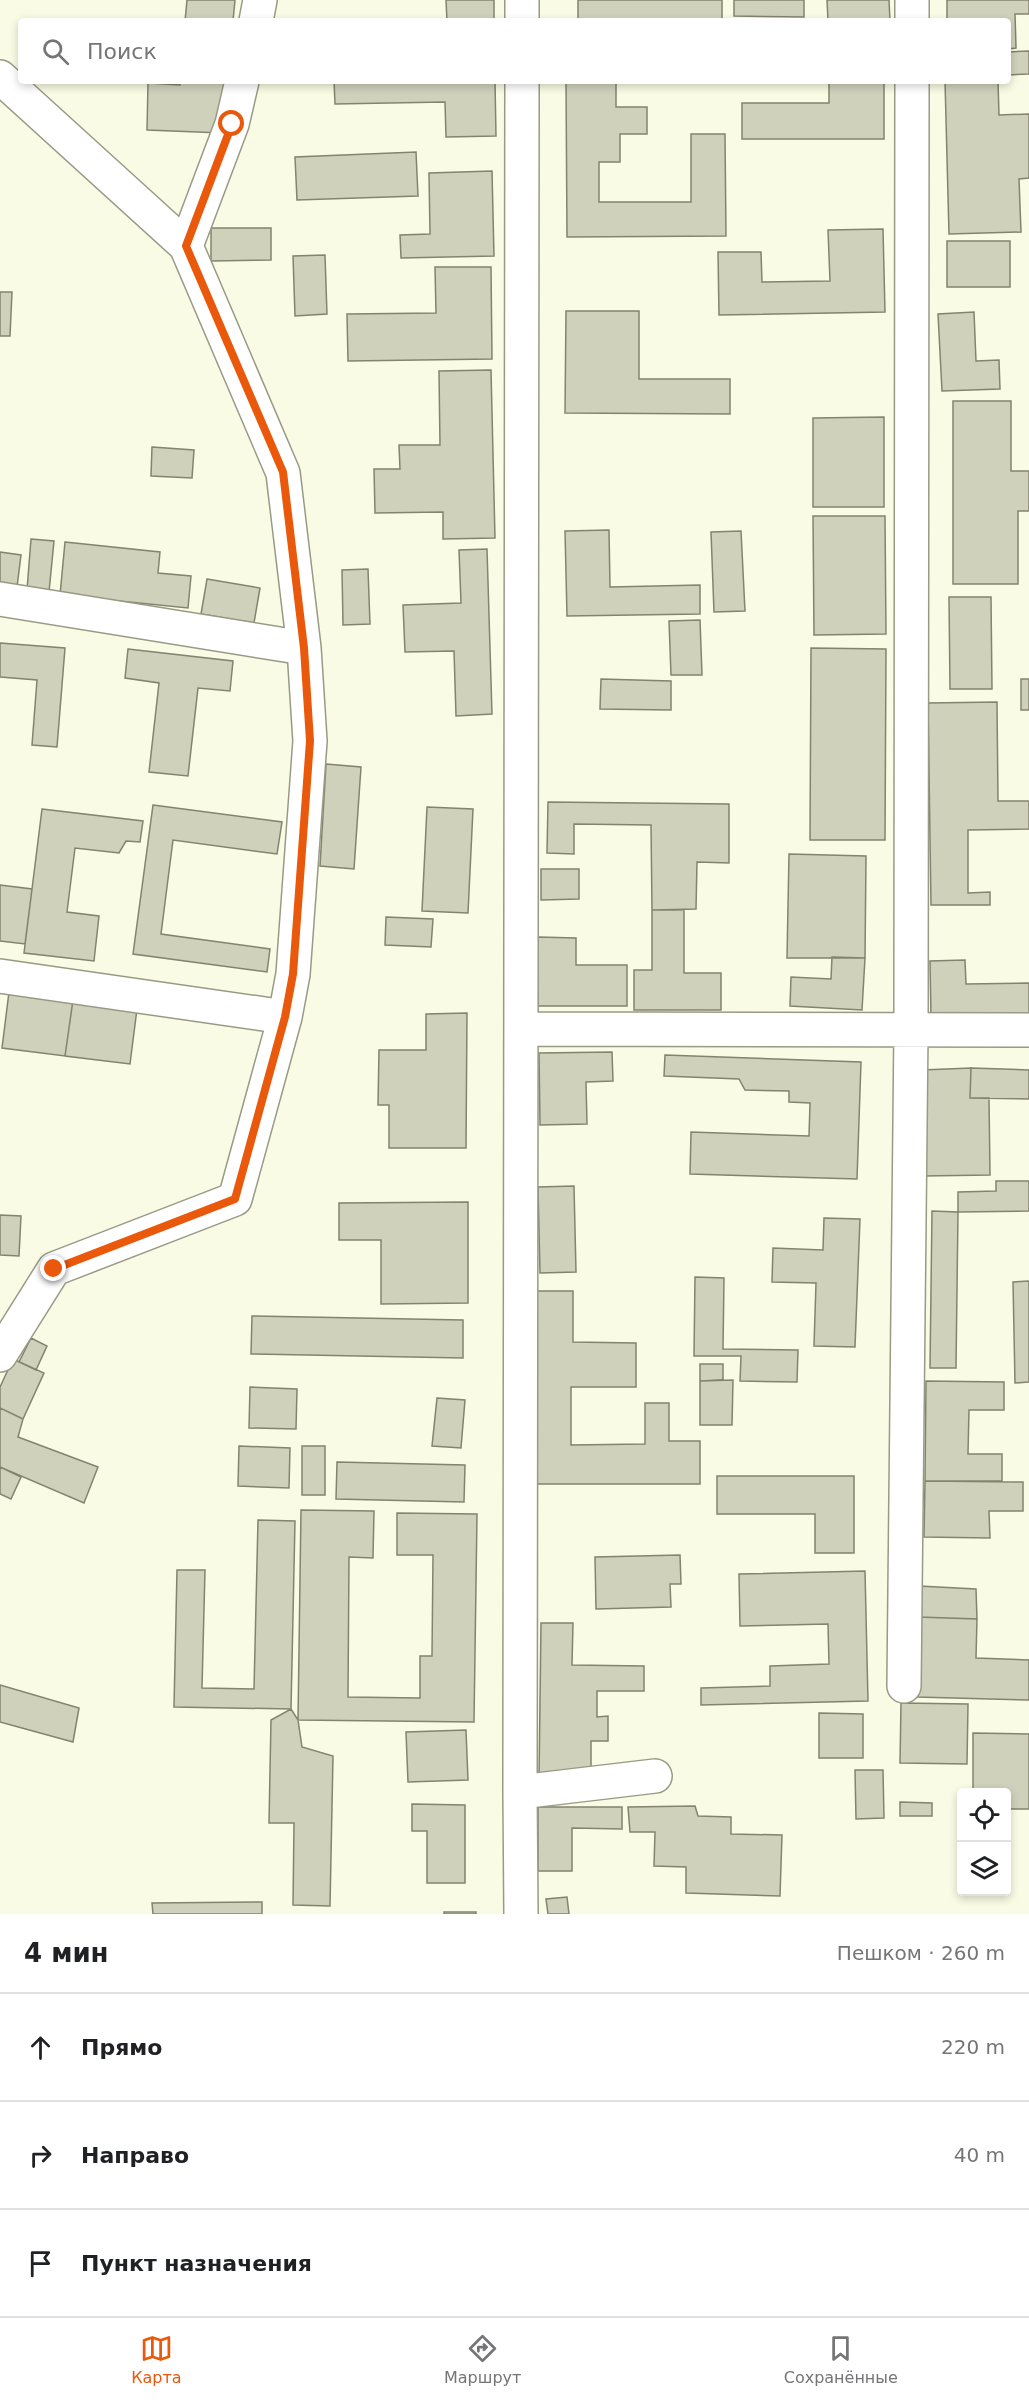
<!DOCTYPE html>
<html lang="ru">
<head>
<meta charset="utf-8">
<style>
	:root { --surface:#fff; --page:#f2f2f2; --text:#202124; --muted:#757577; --line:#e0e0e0; --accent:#ea580c }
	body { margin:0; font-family:"DejaVu Sans",sans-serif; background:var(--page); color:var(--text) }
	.controls { position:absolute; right:18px; bottom:18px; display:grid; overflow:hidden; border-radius:6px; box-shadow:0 3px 9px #0003 }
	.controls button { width:54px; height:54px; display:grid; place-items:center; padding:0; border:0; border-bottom:2px solid var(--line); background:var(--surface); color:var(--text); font:30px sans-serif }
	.stop { position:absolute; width:18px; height:18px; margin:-14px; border:4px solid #ea580c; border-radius:50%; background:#fff }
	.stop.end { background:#ea580c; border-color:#fff; box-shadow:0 2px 6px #0008 }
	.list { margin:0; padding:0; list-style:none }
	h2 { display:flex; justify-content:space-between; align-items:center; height:78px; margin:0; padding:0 24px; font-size:26px }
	h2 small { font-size:20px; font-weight:400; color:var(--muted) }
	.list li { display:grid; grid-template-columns:39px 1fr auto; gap:18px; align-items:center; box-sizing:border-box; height:108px; padding:0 24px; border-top:2px solid var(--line) }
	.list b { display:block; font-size:22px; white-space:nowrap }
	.list em { font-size:20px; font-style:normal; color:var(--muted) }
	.icon { flex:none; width:33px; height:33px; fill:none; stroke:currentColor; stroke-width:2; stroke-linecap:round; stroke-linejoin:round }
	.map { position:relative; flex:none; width:1029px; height:1914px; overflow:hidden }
	.search { position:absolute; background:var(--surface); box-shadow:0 3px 9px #0003; left:18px; right:18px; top:18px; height:66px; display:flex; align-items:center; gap:15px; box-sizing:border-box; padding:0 21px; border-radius:6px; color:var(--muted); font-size:22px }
	.sheet { height:402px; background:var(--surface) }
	nav { display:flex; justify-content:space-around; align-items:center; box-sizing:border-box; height:84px; border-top:2px solid var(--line); background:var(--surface); font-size:16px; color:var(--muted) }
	nav a { display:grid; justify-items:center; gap:3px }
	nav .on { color:var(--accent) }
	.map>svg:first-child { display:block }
</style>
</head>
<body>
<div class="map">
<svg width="1029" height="1914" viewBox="0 0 1029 1914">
	<rect width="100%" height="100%" fill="#fafbe4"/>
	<!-- building -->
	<path fill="#d0d1bb" stroke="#83836f" stroke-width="1.5" d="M187 0H235L233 21H185Z
		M446 0H494V21H447Z
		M578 0H722V21H578Z
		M734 0H804V17L734 16Z
		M827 0H889L890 21H828Z
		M947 0H1029V14H1015L1016 48 1008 49V21H947Z
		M1029 51V74L1008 75V52Z
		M180 81H224L222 133 147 130 148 83 180 85Z
		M334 81H495L496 136 446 137 445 102 335 104Z
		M566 81H616V107H647V134H620V162H599V202H691V134H725L726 236 567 237Z
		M829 81H884V139H742V103H829Z
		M945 81H998L999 115 1029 114V178L1019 179 1021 232 949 234Z
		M416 152 418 196 297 200 295 157Z
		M492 171 494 256 401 258 400 235 430 234 429 173Z
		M211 228H271V260L211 261Z
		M883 229 885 312 719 315 718 252H761L762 282 830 281 828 230Z
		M947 241H1010V287H947Z
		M325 255 327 314 295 316 293 256Z
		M435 267H491L492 359 348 361 347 314 436 313Z
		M0 292H12L10 336H0Z
		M566 311H639V379H730V414L565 413Z
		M974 312 976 361 999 360 1000 389 942 391 938 314Z
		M491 370 495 538 443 539V512L375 513 374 469H400L399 445H440L439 371Z
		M953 401H1011V471H1029V511H1018V584H953Z
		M884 417V507H813V418Z
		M152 447 194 450 192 478 151 476Z
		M813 516H885L886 634 814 635Z
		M609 530 610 587 700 585V614L567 616 565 531Z
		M741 531 745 611 714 612 711 532Z
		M31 539 54 541 49 592 27 590Z
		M65 542 160 552 158 573 191 576 188 608 60 595Z
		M487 549 492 714 456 716 454 651 405 652 403 605 461 603 459 550Z
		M0 552 21 555 17 587 0 585Z
		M368 569 370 624 343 625 342 570Z
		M207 579 260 588 254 623 201 614Z
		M949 597H991L992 689H950Z
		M700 620 702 675H671L669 621Z
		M0 643 65 648 57 747 32 745 37 680 0 677Z
		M811 648 886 649 885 840H810Z
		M128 649 233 661 230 691 198 688 188 776 149 772 159 683 125 678Z
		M601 679 671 681V710L600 709Z
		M1021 679H1029V710H1021Z
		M997 702 998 801H1029V829L968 830V893L990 892V905H931L928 703Z
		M326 764 361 767 354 869 320 866Z
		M548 802 729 804V863L697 862 696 909 652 910 651 825 574 824V854L547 853Z
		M153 805 282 822 277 854 173 840 161 934 270 949 267 972 133 954Z
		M427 807 473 809 468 913 422 911Z
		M42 809 143 821 140 842 126 841 119 853 75 848 67 912 99 916 94 961 24 953Z
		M789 854 866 856 865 958H787Z
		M541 869H579V899L541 900Z
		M0 885 32 889 25 944 0 941Z
		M652 910H684V973H721V1010H634V970H652Z
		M386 917 433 919 431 947 385 945Z
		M538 937 576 938V965H627V1006H538Z
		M832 957 865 958 862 1010 790 1006 791 977 831 979Z
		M965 960 966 984 1029 983V1015L931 1017 930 961Z
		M9 992 73 1000 65 1056 2 1048Z
		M73 1000 137 1009 130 1064 65 1056Z
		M467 1013 466 1148H389V1105H378L379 1050H426V1014Z
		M612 1052 613 1081 586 1082 587 1124 540 1125 539 1053Z
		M665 1055 861 1062 857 1179 690 1174 691 1132 809 1136 810 1103 789 1102V1091L745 1090 739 1079 664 1076Z
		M971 1068 970 1098H989L990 1175 923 1176 922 1070Z
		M971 1068 1029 1070V1099L970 1098Z
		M996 1181H1029V1211L958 1212V1192L996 1191Z
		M574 1186 576 1272 540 1273 538 1187Z
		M468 1202V1303L381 1304V1240H339V1203Z
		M932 1211 958 1212 956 1368H930Z
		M0 1215 21 1216 19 1256 0 1255Z
		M824 1218 860 1219 855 1347 814 1346 816 1283 772 1282 773 1248 823 1250Z
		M695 1277 724 1278 723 1349 798 1350 797 1382 740 1381 741 1356H694Z
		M1029 1281V1382L1015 1383 1013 1282Z
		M531 1291H573V1342L636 1343V1387H571V1445L645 1444V1403H669V1441H700V1484H531Z
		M252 1316 463 1320V1358L251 1354Z
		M31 1338 47 1346 36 1370 19 1362Z
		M13 1359 44 1373 23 1419 0 1408V1387Z
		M700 1364H723V1380L700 1381Z
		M733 1380 732 1425H700V1381Z
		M926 1381 1004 1382V1410H969L968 1454H1002V1481H925Z
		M250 1387 297 1389 296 1429 249 1428Z
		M437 1398 465 1400 461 1448 432 1446Z
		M0 1408 23 1419 18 1437 98 1467 84 1503 0 1467Z
		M239 1446 290 1448 289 1488 238 1486Z
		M302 1446H325V1495H302Z
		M337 1462 465 1465 464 1502 336 1499Z
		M0 1467 21 1477 11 1499 0 1494Z
		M717 1476H854V1553H815V1514H717Z
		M925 1481 1023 1482V1511H989L990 1538 924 1537Z
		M301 1510 374 1511 373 1558 349 1557 348 1697 420 1698V1656H432L433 1555H397V1513L477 1514 474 1722 298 1720Z
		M258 1520 295 1521 291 1709 174 1707 177 1570H205L202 1688 254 1689Z
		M680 1555 681 1584H670L671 1607 596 1609 595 1557Z
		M865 1571 868 1701 701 1705V1688L770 1686V1666L829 1664 828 1624 740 1626 739 1574Z
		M919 1586 976 1589 977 1619 918 1617Z
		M918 1617 977 1619 976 1658 1029 1660V1700L916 1697Z
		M541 1623H573L572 1665 644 1666V1691H597V1717L608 1716V1741H591V1780H539Z
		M0 1685 79 1708 73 1742 0 1722Z
		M901 1703 968 1704 967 1764 900 1763Z
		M291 1709 298 1720 302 1747 333 1756 330 1906 293 1905 294 1823H269L271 1720Z
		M819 1713 863 1714V1758H819Z
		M466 1730 468 1780 408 1782 406 1732Z
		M973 1733 1029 1734V1809H1006V1792H973Z
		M855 1770H883L884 1818 856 1819Z
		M900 1802 932 1803V1816H900Z
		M412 1804 465 1805V1883H427V1831H412Z
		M695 1806 698 1816 731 1817V1834L782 1835 780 1896 686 1893V1867L654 1866 655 1832H630L628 1807Z
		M538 1807H622V1829L572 1828V1871H538Z
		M567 1897 569 1914H548L546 1899Z
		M262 1902V1914H153L152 1903Z
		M444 1912H476V1914H444Z"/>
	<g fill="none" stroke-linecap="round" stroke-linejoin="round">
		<defs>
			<path id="minor" d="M522 0V21
				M256 21 260 0
				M912 21V0
				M0 77 186 246
				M0 599 304 648
				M0 976 285 1017
				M522 1029 1029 1030
				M0 1355 54 1269 235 1199 285 1017 293 974 310 741 304 648 283 473 186 246 232 124 242 81
				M904 1686 911 1030 912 81
				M520 1792 655 1776
				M521 1914 520 1792 522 81"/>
		</defs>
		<!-- minor casing -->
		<use href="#minor" stroke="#999a85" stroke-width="36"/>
		<!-- minor -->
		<use href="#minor" stroke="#fff" stroke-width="33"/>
	</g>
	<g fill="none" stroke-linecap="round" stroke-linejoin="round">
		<!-- route -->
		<path stroke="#ea580c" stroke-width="8" d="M54 1269 235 1199 285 1017 293 974 310 741 304 648 283 472 186 246 232 124"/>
	</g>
</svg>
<div class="controls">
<button><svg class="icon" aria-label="locate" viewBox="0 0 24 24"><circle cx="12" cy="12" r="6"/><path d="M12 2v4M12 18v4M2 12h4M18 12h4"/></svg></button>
<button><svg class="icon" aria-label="layers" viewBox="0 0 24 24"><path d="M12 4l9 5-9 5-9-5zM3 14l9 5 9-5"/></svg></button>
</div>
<div class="stop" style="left:232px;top:124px"></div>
<div class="stop end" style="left:54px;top:1269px"></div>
<div class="search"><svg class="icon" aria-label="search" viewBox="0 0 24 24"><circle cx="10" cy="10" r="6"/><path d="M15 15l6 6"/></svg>Поиск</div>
</div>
<section class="sheet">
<h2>4 мин<small>Пешком · 260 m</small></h2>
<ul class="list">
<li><svg class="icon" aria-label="ahead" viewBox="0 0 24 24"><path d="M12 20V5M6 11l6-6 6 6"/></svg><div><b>Прямо</b></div><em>220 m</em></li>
<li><svg class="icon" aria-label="right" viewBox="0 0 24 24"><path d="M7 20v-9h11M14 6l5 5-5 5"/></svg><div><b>Направо</b></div><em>40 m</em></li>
<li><svg class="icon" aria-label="arrive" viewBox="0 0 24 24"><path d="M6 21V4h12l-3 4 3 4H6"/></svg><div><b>Пункт назначения</b></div></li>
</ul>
</section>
<nav>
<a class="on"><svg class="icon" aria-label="map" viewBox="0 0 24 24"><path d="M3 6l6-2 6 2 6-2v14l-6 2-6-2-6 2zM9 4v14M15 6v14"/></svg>Карта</a>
<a><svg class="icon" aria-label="directions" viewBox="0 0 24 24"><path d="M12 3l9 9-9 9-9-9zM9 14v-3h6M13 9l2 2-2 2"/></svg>Маршрут</a>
<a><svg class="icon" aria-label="saved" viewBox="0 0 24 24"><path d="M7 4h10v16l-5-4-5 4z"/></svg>Сохранённые</a>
</nav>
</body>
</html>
